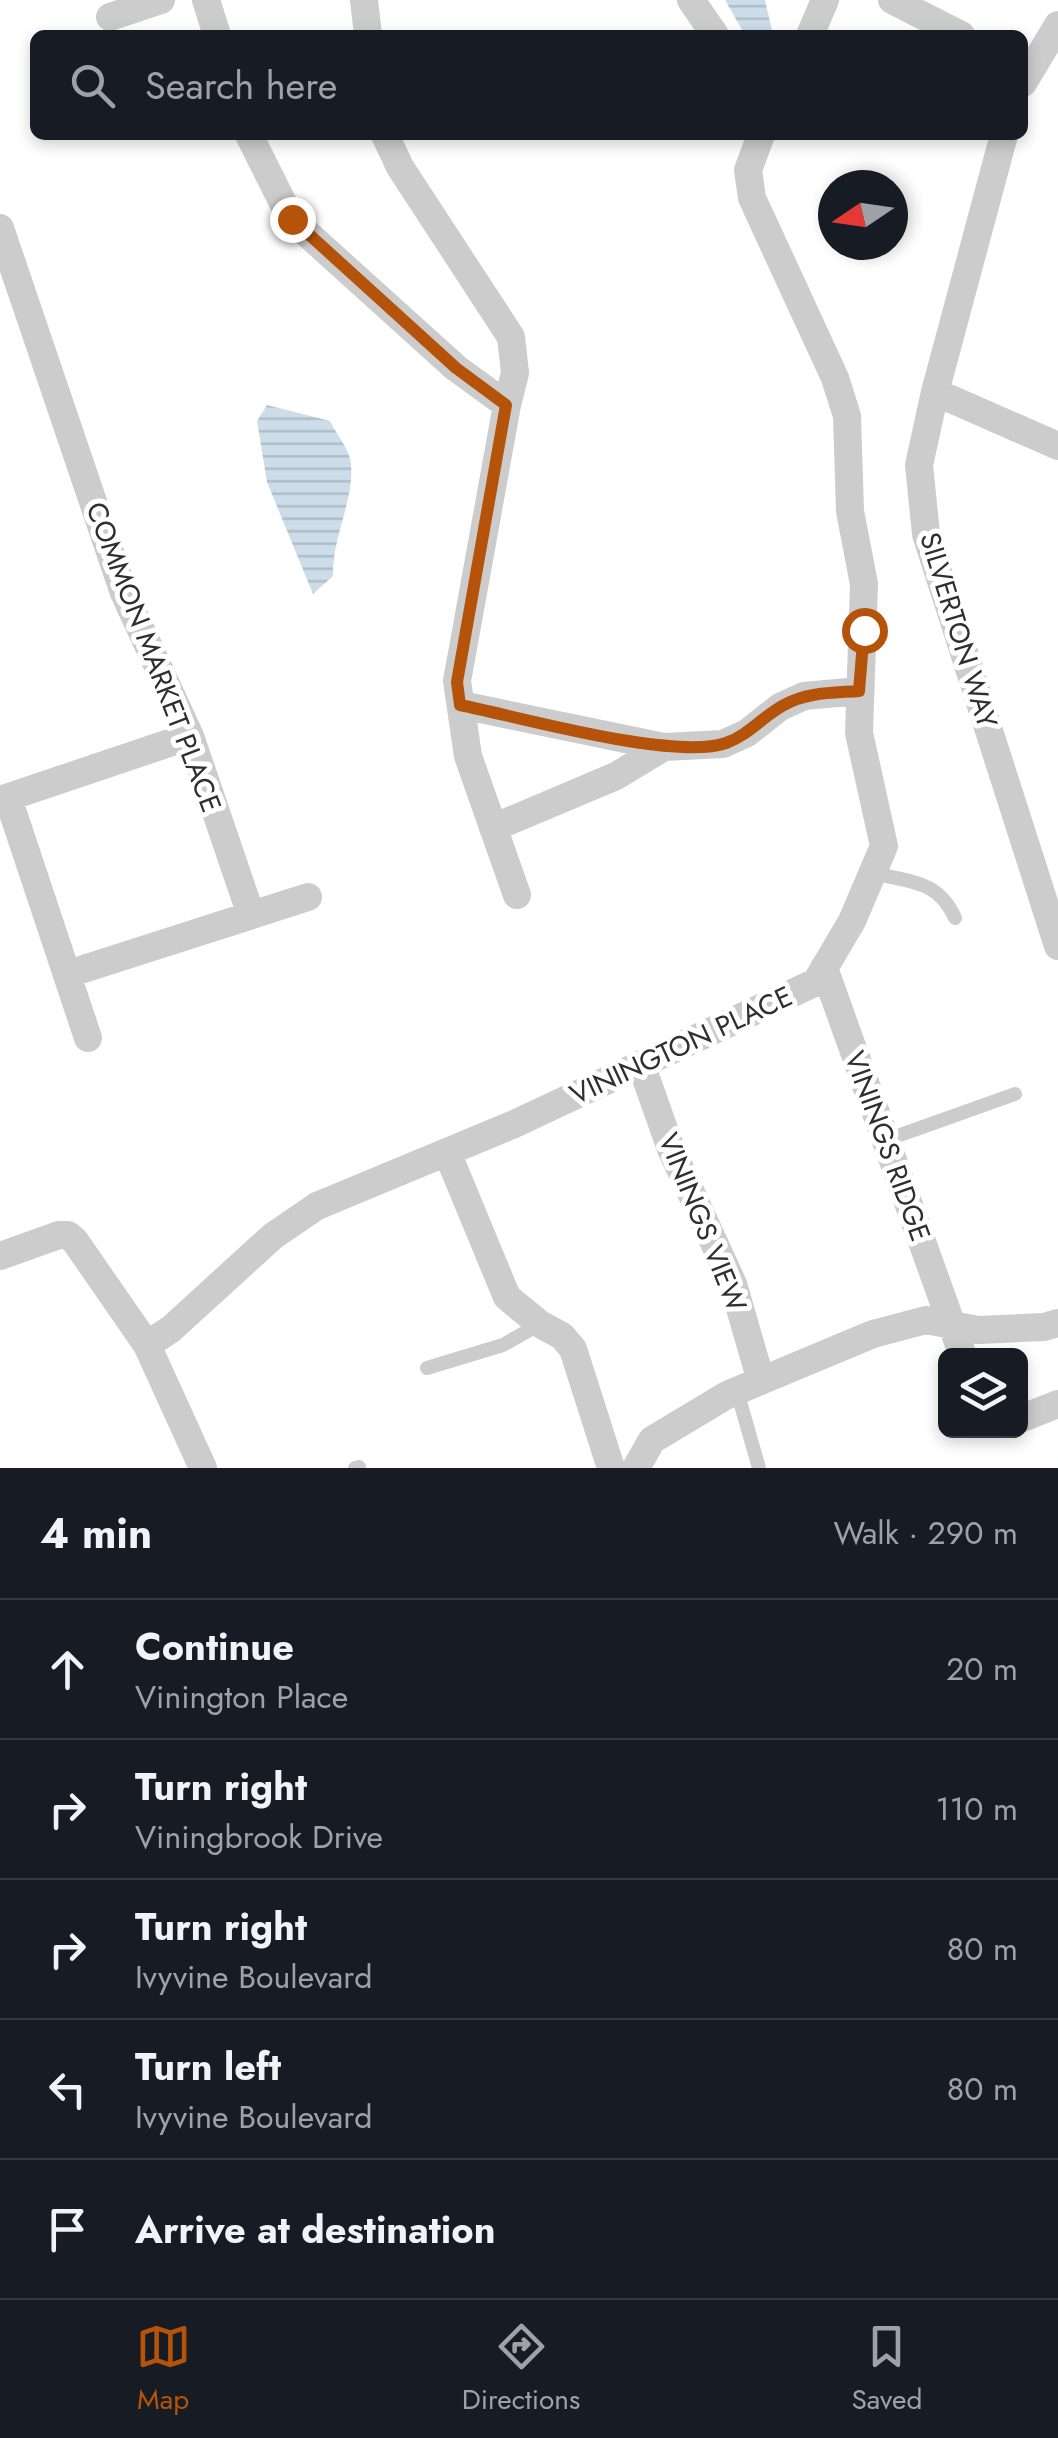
<!DOCTYPE html>
<html lang="en">
<head>
<meta charset="utf-8">
<style>
	:root { --surface:#171b24; --page:#20242c; --text:#f1f3f6; --muted:#9ea1a6; --line:#363941; --accent:#b45309 }
	body { margin:0; font-family:Jost,sans-serif; background:var(--page); color:var(--text) }
	.controls { position:absolute; right:30px; bottom:30px; display:grid; overflow:hidden; border-radius:15px; box-shadow:0 5px 15px #0003 }
	.controls button { width:90px; height:90px; display:grid; place-items:center; padding:0; border:0; border-bottom:2px solid var(--line); background:var(--surface); color:var(--text); font:50px sans-serif }
	.compass { position:absolute; left:818px; top:170px; width:90px; height:90px; border-radius:50%; background:var(--surface); box-shadow:0 5px 15px #0003; rotate:257deg }
	.stop { position:absolute; width:30px; height:30px; margin:-22px; border:8px solid #b45309; border-radius:50%; background:#fff }
	.stop.end { background:#b45309; border-color:#fff; box-shadow:0 2px 10px #0008 }
	.list { margin:0; padding:0; list-style:none }
	h2 { display:flex; justify-content:space-between; align-items:center; height:130px; margin:0; padding:0 40px; font-size:42px }
	h2 small { font-size:32px; font-weight:400; color:var(--muted) }
	.list li { display:grid; grid-template-columns:65px 1fr auto; gap:30px; align-items:center; box-sizing:border-box; height:140px; padding:0 40px; border-top:2px solid var(--line) }
	.list b { display:block; font-size:38px; white-space:nowrap }
	.list p { margin:0; font-size:32px; white-space:nowrap; color:var(--muted) }
	.list em { font-size:32px; font-style:normal; color:var(--muted) }
	.icon { flex:none; width:55px; height:55px; fill:none; stroke:currentColor; stroke-width:2; stroke-linecap:round; stroke-linejoin:round }
	.map { position:relative; flex:none; width:1058px; height:1468px; overflow:hidden }
	.search { position:absolute; background:var(--surface); box-shadow:0 5px 15px #0003; left:30px; right:30px; top:30px; height:110px; display:flex; align-items:center; gap:25px; box-sizing:border-box; padding:0 35px; border-radius:15px; color:var(--muted); font-size:38px }
	.sheet { height:830px; background:var(--surface) }
	nav { display:flex; justify-content:space-around; align-items:center; box-sizing:border-box; height:140px; border-top:2px solid var(--line); background:var(--surface); font-size:28px; color:var(--muted) }
	nav a { display:grid; justify-items:center; gap:5px }
	nav .on { color:var(--accent) }
	.map>svg:first-child { display:block }
</style>
</head>
<body>
<div class="map">
<svg width="1058" height="1468" viewBox="0 0 1058 1468">
	<defs>
		<pattern id="water-rules" width="6" height="5" patternUnits="userSpaceOnUse" patternTransform="scale(2.5)"><rect width="6" height="5" fill="#ccdce8"/><path d="M0 2.5h6" fill="none" stroke="#b0bdc7"/></pattern>
	</defs>
	<rect width="100%" height="100%" fill="#fff"/>
	<!-- water -->
	<path fill="url(#water-rules)" d="M725 0H765L773 35H745Z
		M267 405 330 421C336 434 351 451 351 465 354 501 332 537 333 576L313 594 267 482 257 421Z"/>
	<g fill="none" stroke-linecap="round" stroke-linejoin="round">
		<!-- service -->
		<path stroke="#ccc" stroke-width="14" d="M873 873C910 882 938 880 955 918
			M886 1140 1015 1094
			M427 1368 503 1345 540 1324
			M737 1391 759 1468
			M355 1468 359 1467"/>
		<!-- minor -->
		<path stroke="#ccc" stroke-width="28" d="M206 0 217 35
			M364 0 368 35
			M691 0 715 35
			M892 0 961 35
			M110 17 161 0
			M810 35 825 0
			M1023 83 1058 25
			M249 135 291 219 456 368 507 405 457 681 468 756 517 895
			M385 135 400 167 511 337 515 373 507 405
			M1004 135 935 392 919 465 926 534 1058 946
			M0 228 124 593 190 736 251 915
			M935 392 1058 446
			M461 705 664 747 616 776 493 828
			M664 747 723 744 747 733 780 707 804 696 859 691
			M8 798 88 1038
			M0 800 190 736
			M824 968 963 1356
			M68 974 308 897
			M641 1064 671 1149 733 1284 761 1381
			M447 1152 507 1297 540 1324 562 1336 573 1349 611 1468
			M0 1256 59 1235H68L75 1241 147 1345 203 1468
			M147 1345 171 1329 273 1236 317 1206 512 1125 816 982 852 921 884 846 859 733 864 584 850 511 847 416 835 378 752 198 748 170 761 135
			M1020 1419 1058 1404
			M636 1468 652 1440 727 1395 873 1334 926 1320 978 1330 1044 1327 1058 1323"/>
	</g>
	<g fill="none" stroke-linecap="round" stroke-linejoin="round">
		<!-- route -->
		<path stroke="#b45309" stroke-width="12" d="M292 219 456 368 506 405 457 682 460 705C520 717 674 761 726 743 749 735 763 716 784 705 807 692 833 693 859 691L864 630"/>
	</g>
	<g text-anchor="middle" stroke-width="10" stroke-linejoin="round" paint-order="stroke">
		<!-- street labels -->
		<g font-size="28" fill="#2f2f2f" stroke="#fff">
			<text transform="translate(959 630) rotate(73)" y="10">SILVERTON WAY</text>
			<text transform="translate(154 657) rotate(69)" y="10">COMMON MARKET PLACE</text>
			<text transform="translate(681 1045) rotate(-25)" y="10">VININGTON PLACE</text>
			<text transform="translate(888 1146) rotate(70)" y="10">VININGS RIDGE</text>
			<text transform="translate(703 1222) rotate(68)" y="10">VININGS VIEW</text>
		</g>
	</g>
</svg>
<div class="controls">
<button><svg class="icon" aria-label="layers" viewBox="0 0 24 24"><path d="M12 4l9 5-9 5-9-5zM3 14l9 5 9-5"/></svg></button>
</div>
<svg class="compass" viewBox="-18 -18 36 36"><path d="M0-13l5 13h-10z" fill="#e53935"/><path d="M0 13l5-13h-10z" fill="#9ea1a6"/></svg>
<div class="stop" style="left:864px;top:630px"></div>
<div class="stop end" style="left:292px;top:219px"></div>
<div class="search"><svg class="icon" aria-label="search" viewBox="0 0 24 24"><circle cx="10" cy="10" r="6"/><path d="M15 15l6 6"/></svg>Search here</div>
</div>
<section class="sheet">
<h2>4 min<small>Walk · 290 m</small></h2>
<ul class="list">
<li><svg class="icon" aria-label="ahead" viewBox="0 0 24 24"><path d="M12 20V5M6 11l6-6 6 6"/></svg><div><b>Continue</b><p>Vinington Place</p></div><em>20 m</em></li>
<li><svg class="icon" aria-label="right" viewBox="0 0 24 24"><path d="M7 20v-9h11M14 6l5 5-5 5"/></svg><div><b>Turn right</b><p>Viningbrook Drive</p></div><em>110 m</em></li>
<li><svg class="icon" aria-label="right" viewBox="0 0 24 24"><path d="M7 20v-9h11M14 6l5 5-5 5"/></svg><div><b>Turn right</b><p>Ivyvine Boulevard</p></div><em>80 m</em></li>
<li><svg class="icon" aria-label="left" viewBox="0 0 24 24"><path d="M17 20v-9H6M10 6l-5 5 5 5"/></svg><div><b>Turn left</b><p>Ivyvine Boulevard</p></div><em>80 m</em></li>
<li><svg class="icon" aria-label="arrive" viewBox="0 0 24 24"><path d="M6 21V4h12l-3 4 3 4H6"/></svg><div><b>Arrive at destination</b></div></li>
</ul>
</section>
<nav>
<a class="on"><svg class="icon" aria-label="map" viewBox="0 0 24 24"><path d="M3 6l6-2 6 2 6-2v14l-6 2-6-2-6 2zM9 4v14M15 6v14"/></svg>Map</a>
<a><svg class="icon" aria-label="directions" viewBox="0 0 24 24"><path d="M12 3l9 9-9 9-9-9zM9 14v-3h6M13 9l2 2-2 2"/></svg>Directions</a>
<a><svg class="icon" aria-label="saved" viewBox="0 0 24 24"><path d="M7 4h10v16l-5-4-5 4z"/></svg>Saved</a>
</nav>
</body>
</html>
